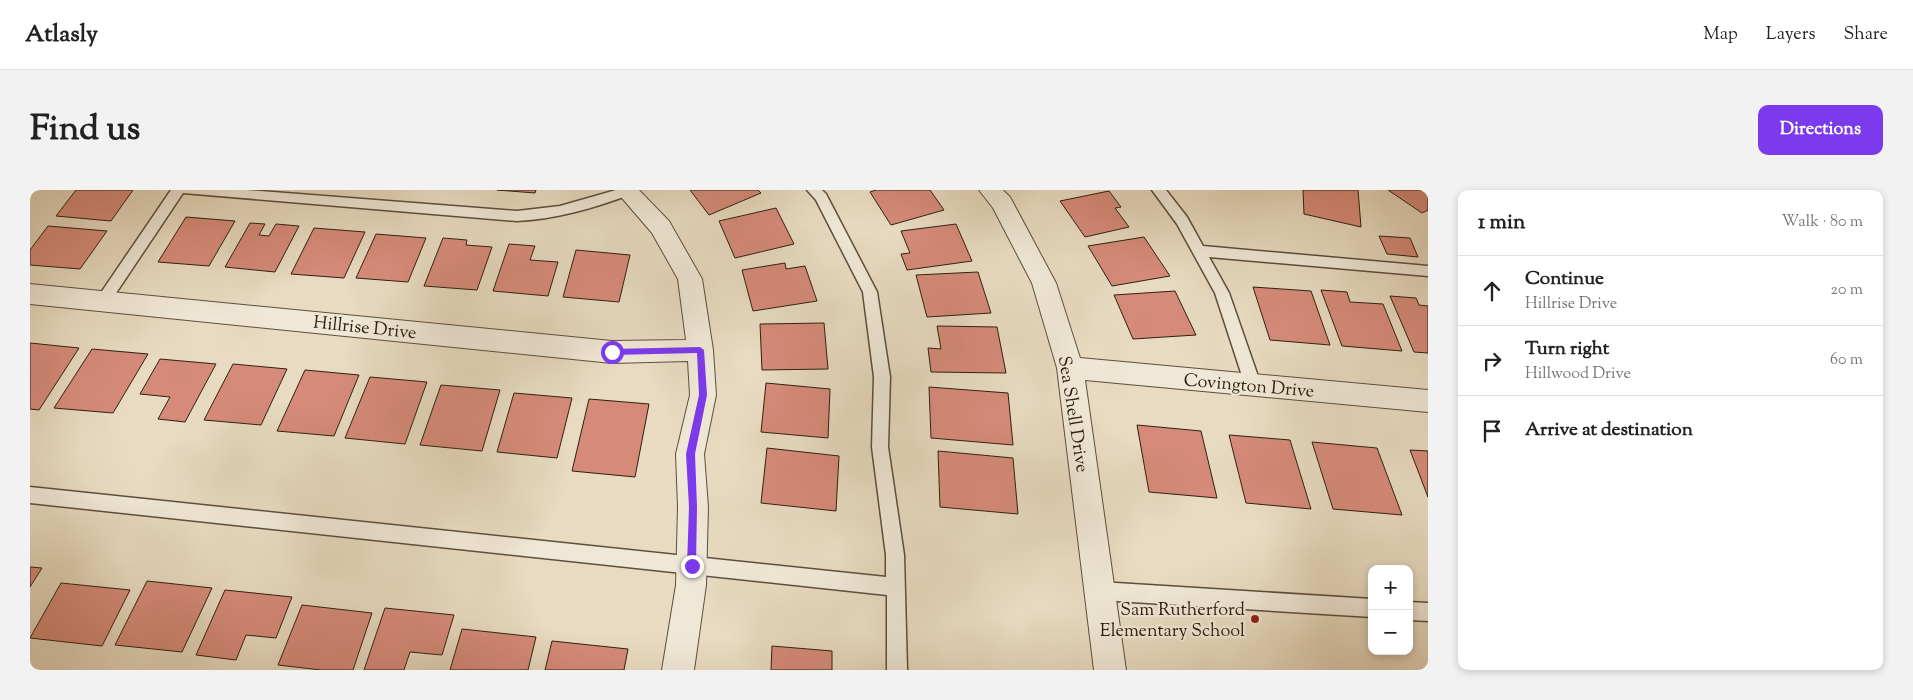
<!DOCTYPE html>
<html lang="en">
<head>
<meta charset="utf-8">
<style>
	:root { --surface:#fff; --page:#f2f2f2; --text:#222; --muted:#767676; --line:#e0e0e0; --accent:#7c3aed }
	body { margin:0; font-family:"Sorts Mill Goudy",serif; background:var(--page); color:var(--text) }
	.controls { position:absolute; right:15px; bottom:15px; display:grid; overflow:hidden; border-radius:10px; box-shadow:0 2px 8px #0003 }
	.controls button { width:45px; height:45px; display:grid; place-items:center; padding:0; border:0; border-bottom:1px solid var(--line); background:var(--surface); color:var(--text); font:25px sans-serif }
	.stop { position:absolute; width:15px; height:15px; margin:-11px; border:4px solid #7c3aed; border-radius:50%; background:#fff }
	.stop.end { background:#7c3aed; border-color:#fff; box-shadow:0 1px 5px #0008 }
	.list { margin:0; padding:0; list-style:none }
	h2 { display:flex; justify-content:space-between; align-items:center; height:65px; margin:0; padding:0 20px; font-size:21px }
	h2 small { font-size:16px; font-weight:400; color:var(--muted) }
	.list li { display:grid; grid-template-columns:32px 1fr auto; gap:15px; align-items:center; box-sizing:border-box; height:70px; padding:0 20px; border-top:1px solid var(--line) }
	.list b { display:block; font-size:19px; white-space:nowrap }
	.list p { margin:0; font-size:16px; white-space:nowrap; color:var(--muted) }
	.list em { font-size:16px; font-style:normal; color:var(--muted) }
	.icon { flex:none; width:28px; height:28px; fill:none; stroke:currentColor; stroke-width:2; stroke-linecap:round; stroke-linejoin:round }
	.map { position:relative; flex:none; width:1398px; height:480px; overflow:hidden; border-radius:10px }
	header { display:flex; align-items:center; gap:30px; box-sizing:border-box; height:70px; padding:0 25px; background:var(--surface); border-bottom:1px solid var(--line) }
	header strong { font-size:24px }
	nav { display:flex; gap:28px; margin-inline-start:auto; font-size:18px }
	.intro { display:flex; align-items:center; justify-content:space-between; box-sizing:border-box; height:120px; padding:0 30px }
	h1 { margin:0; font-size:35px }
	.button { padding:12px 22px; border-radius:10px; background:var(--accent); color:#fff; font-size:18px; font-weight:700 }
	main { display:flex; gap:30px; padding:0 30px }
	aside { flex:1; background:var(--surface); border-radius:10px; box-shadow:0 2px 8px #0003 }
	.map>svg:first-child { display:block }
</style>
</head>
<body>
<header>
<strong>Atlasly</strong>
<nav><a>Map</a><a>Layers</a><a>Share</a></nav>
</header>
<div class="intro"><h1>Find us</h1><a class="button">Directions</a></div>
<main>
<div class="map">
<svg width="1398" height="480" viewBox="0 0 1398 480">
	<rect width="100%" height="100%" fill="#e8dbc1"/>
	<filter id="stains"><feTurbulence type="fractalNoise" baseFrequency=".004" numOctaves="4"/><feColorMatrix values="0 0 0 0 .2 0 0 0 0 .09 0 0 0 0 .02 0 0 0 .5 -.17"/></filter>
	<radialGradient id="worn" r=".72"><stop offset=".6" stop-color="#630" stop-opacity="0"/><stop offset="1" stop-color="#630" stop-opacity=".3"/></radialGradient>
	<!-- building -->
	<path fill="#d68b7a" stroke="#2d200f" d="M46 0H103L81 31 26 26Z
		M467 0H506L505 3Z
		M660 0H728L731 3 679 25Z
		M846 0H900L914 20 861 35 840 2Z
		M1273 0H1328L1331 37 1274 24Z
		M1358 0H1398V20L1392 23Z
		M1079 1 1091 17 1085 18 1099 37 1055 47 1030 11Z
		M746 18 764 54 705 68 689 31Z
		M156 27 205 31 179 76 128 72Z
		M220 33 235 34 229 45 239 46 246 34 269 36 245 82 195 77Z
		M926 34 942 71 877 80 871 64 880 63 871 41Z
		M18 36 77 41 50 79 0 75V60Z
		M284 38 335 42 314 88 261 84Z
		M346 44 396 48 378 92 326 88Z
		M1349 46 1380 48 1388 67 1357 64Z
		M1114 47 1140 86 1082 96 1058 56Z
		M413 48 437 50 436 55 462 57 447 100 394 96Z
		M479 54 505 56 500 70 528 72 518 106 463 101Z
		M546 60 600 65 589 112 533 107Z
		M755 73 756 79 775 76 787 111 723 121 712 80Z
		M948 82 961 123 897 127 886 85Z
		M1223 97 1281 101 1300 155 1240 150Z
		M1291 100 1317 102 1320 112 1353 114 1372 161 1312 156Z
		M1145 101 1166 145 1103 149 1084 105Z
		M1360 106 1386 108 1389 115 1398 116V163L1384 162Z
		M794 133 798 179 732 180 730 134Z
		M907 136 967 137 976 183 901 182 898 158 911 159Z
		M0 153 49 158 9 220 0 219Z
		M62 159 118 164 83 223 24 218Z
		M130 169 186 174 155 232 128 229 140 207 110 204Z
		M203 174 257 179 231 235 174 230Z
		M275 180 329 185 304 246 247 241Z
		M340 187 397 192 375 254 315 248Z
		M736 193 800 199 798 248 731 242Z
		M411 195 470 200 452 261 390 255Z
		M899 197 978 203 983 255 901 248Z
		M484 203 542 208 527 268 467 262Z
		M559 209 619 214 605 287 542 281Z
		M1107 235 1171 241 1187 308 1119 302Z
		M1199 245 1260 250 1281 319 1216 313Z
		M1282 252 1347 258 1372 325 1303 319Z
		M737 258 809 266 806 321 731 313Z
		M1380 260 1398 261V307Z
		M908 261 983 268 988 324 910 317Z
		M0 377 12 378 0 397Z
		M117 391 182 398 152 462 85 455Z
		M31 393 100 400 72 456 0 448Z
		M195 400 262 407 246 448 216 445 206 470 166 465Z
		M272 415 342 423 323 480H291L248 475Z
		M355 418 424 425 412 465 380 462 374 480H334Z
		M432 439 506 447 498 480H420Z
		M522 451 598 459 594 480H515Z
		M742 456 802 461V480H741Z"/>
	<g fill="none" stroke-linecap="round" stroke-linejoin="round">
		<defs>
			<path id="service" d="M141 0H217L487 21 530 16 586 0 604 1 602 4C564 18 527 29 487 31L153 3 78 115 73 117 68 115 66 111 68 107Z
				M777 0H792L796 4 847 102 860 187 858 257 874 365 877 480H857V405L0 313V297L856 387V365L842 257 844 187 833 102 786 10Z
				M1122 0H1136L1157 27 1173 56 1398 76V86L1179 67 1199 103 1231 195 1229 200 1223 202 1217 200 1215 195 1185 103 1147 34Z
				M1070 392 1342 409V427L1070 410 1064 407 1061 401 1064 395Z
				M1379 412 1398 413V431L1379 430Z"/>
			<path id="minor" d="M585 0H609L639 31 672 89 683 160 686 205 674 264 678 317 676 395 664 480H632L646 395 648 317 646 264 660 205 658 171 582 173 0 114V94L582 151 656 150 648 89 622 43Z
				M949 0H973L980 7 1026 93 1050 168 1398 200V222L1055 190 1096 480H1064L1027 178 1002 93 963 18Z"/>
		</defs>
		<!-- service casing -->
		<use href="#service" stroke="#5c4f3c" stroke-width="3"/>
		<!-- minor casing -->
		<use href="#minor" stroke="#5c4f3c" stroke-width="2"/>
		<!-- service -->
		<use href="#service" fill="#f0e8d7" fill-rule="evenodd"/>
		<!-- minor -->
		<use href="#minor" fill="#f0e8d7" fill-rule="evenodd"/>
	</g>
	<!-- route -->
	<path fill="#7c3aed" d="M670 157 674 160 677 205 665 264 667 317 666 376 662 380 657 376 659 317 656 264 669 205 667 163 582 165 578 162 582 159Z"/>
	<!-- markers -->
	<circle fill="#8f2418" stroke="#f0e8d7" stroke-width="2" cx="1225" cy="429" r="5"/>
	<g text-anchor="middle" stroke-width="4.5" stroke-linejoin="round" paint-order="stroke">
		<!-- street labels -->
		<g font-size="18" fill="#2d200f" stroke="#f0e8d7">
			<text transform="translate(335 137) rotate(6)" y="6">Hillrise Drive</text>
			<text transform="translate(1219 195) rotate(5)" y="6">Covington Drive</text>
			<text transform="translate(1044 224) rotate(81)" y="6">Sea Shell Drive</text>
		</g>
		<!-- poi labels -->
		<g font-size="18" fill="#2d200f" stroke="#f0e8d7" text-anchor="end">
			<text x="1215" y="425">Sam Rutherford<tspan x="1215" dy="21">Elementary School</tspan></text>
		</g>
	</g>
	<rect width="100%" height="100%" filter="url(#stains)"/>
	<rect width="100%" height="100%" fill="url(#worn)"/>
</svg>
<div class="controls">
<button>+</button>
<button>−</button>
</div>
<div class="stop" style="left:582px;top:162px"></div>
<div class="stop end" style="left:662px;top:376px"></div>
</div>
<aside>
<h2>1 min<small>Walk · 80 m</small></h2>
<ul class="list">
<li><svg class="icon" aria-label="ahead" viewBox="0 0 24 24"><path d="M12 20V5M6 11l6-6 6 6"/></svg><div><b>Continue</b><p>Hillrise Drive</p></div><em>20 m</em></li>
<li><svg class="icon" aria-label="right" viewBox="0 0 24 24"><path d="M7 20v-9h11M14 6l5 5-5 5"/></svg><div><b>Turn right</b><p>Hillwood Drive</p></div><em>60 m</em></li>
<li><svg class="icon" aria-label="arrive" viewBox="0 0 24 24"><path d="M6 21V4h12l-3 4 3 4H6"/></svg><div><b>Arrive at destination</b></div></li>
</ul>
</aside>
</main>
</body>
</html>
